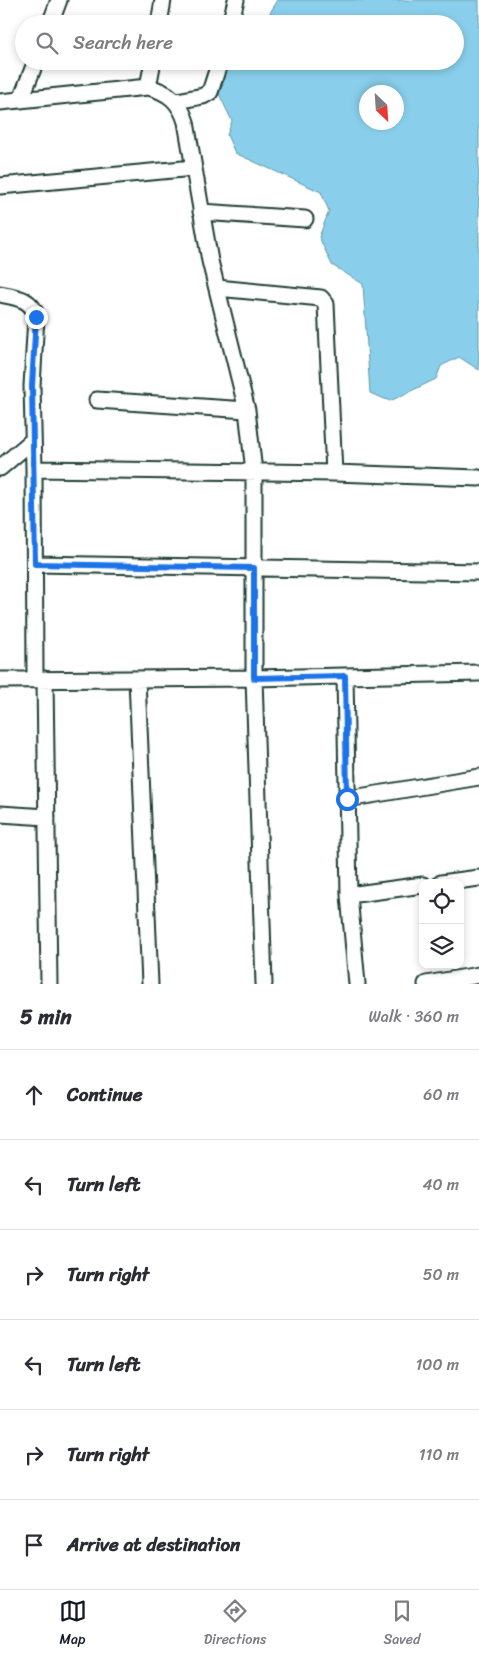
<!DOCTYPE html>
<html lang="en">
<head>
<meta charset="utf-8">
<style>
	:root { --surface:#fff; --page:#f2f2f3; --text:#2b2b33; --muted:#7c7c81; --line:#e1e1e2; --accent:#111827 }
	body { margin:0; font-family:Sriracha,sans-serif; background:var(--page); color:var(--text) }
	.controls { position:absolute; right:15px; bottom:15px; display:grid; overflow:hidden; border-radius:10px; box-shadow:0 2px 8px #0003 }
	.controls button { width:45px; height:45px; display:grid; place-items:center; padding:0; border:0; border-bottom:1px solid var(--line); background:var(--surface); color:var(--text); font:25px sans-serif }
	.compass { position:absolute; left:359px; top:85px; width:45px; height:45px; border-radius:50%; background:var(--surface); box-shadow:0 2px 8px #0003; rotate:155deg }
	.stop { position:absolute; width:15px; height:15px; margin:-11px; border:4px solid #1a73e8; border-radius:50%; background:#fff }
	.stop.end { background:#1a73e8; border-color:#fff; box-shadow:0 1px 5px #0008 }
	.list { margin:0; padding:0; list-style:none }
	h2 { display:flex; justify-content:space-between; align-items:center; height:65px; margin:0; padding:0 20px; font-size:21px }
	h2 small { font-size:16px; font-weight:400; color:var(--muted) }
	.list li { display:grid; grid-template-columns:32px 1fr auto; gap:15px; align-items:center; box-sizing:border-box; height:90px; padding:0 20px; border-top:1px solid var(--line) }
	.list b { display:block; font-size:19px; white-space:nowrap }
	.list em { font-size:16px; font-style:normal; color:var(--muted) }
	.icon { flex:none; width:28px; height:28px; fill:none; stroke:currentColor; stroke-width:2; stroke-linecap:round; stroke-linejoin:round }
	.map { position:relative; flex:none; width:479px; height:984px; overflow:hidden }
	.search { position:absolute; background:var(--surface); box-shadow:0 2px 8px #0003; left:15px; right:15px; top:15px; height:55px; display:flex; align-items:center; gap:12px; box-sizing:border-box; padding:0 18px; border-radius:28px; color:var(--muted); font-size:19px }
	.sheet { height:605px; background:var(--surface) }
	nav { display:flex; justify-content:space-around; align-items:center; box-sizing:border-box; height:70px; border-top:1px solid var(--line); background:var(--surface); font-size:14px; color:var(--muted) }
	nav a { display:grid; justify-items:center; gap:2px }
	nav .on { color:var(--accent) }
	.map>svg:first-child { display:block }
</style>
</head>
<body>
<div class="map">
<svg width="479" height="984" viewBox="0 0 479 984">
	<rect width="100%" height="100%" fill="#fff"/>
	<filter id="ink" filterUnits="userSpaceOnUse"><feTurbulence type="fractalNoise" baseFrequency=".02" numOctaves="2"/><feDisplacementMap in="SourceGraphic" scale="10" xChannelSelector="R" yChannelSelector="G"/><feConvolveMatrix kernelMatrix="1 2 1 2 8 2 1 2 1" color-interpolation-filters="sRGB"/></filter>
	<g filter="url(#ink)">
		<!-- water -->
		<path fill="#89cfeb" stroke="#5f95a2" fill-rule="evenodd" d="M278 0H479V370L459 357 441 366 436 379 390 401 370 393 363 284 332 265 319 237 329 211 321 192 235 153 227 135 232 121 219 94 231 61H455V24H263ZM366 92H396V122H366Z"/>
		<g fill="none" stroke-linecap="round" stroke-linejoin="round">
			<defs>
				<path id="minor" d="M50 24 59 0
					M159 24 163 0
					M230 24 236 0
					M148 87 153 61
					M21 99 36 61
					M177 101 203 96 210 92 220 61
					M0 102 148 87C169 92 180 102 186 122L210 261 247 410
					M0 186 194 168
					M201 212 305 219
					M217 288 321 298 326 304 334 473
					M0 294C16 297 33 299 36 317L32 386 34 469 35 679
					M97 400 247 410 254 472V678L264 984
					M0 468 33 440
					M34 469 334 473 479 478
					M35 564 479 572
					M345 676 349 895
					M45 679 49 984
					M137 679 150 984
					M0 680 254 678 479 673
					M347 799 479 777
					M0 814 47 817
					M441 883 479 878
					M357 984 349 895 423 885
					M426 984 479 975"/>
			</defs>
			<!-- minor casing -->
			<use href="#minor" stroke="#1f3d34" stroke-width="19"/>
			<!-- minor -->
			<use href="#minor" stroke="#fff" stroke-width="15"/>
		</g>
	</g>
	<g fill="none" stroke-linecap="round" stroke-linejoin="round" filter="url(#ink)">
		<!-- route -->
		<path stroke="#1a73e8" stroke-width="6" d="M36 317 32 386 35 564 254 568V678L345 676 347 799"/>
	</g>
</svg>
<div class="controls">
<button><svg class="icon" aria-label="locate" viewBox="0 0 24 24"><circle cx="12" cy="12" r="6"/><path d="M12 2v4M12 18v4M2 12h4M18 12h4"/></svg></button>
<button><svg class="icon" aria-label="layers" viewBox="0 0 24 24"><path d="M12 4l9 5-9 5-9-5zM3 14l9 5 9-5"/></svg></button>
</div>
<svg class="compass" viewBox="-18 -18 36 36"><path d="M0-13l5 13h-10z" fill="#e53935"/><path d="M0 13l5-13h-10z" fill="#7c7c81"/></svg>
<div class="stop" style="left:347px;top:799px"></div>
<div class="stop end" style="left:36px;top:317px"></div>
<div class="search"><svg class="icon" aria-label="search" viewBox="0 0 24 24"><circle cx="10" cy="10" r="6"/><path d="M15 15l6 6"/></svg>Search here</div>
</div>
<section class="sheet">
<h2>5 min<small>Walk · 360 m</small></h2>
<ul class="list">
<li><svg class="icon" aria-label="ahead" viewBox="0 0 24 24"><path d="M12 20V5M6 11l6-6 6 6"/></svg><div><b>Continue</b></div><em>60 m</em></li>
<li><svg class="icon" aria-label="left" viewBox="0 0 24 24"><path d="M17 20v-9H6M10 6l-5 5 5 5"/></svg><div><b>Turn left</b></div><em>40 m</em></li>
<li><svg class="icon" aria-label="right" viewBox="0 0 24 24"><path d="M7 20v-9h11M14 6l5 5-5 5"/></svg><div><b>Turn right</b></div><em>50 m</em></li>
<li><svg class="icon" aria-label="left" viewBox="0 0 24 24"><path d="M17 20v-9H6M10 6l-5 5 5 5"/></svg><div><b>Turn left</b></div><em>100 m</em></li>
<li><svg class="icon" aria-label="right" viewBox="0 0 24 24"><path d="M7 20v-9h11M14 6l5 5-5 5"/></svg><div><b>Turn right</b></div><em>110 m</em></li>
<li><svg class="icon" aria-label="arrive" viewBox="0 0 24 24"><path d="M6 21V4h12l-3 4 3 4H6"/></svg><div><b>Arrive at destination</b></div></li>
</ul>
</section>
<nav>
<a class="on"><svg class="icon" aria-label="map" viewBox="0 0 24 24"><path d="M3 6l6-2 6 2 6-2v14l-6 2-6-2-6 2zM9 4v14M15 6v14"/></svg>Map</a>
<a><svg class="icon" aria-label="directions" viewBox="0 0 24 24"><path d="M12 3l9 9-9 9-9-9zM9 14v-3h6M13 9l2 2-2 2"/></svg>Directions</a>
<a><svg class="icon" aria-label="saved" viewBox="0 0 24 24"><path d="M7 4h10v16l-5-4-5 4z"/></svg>Saved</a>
</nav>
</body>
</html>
